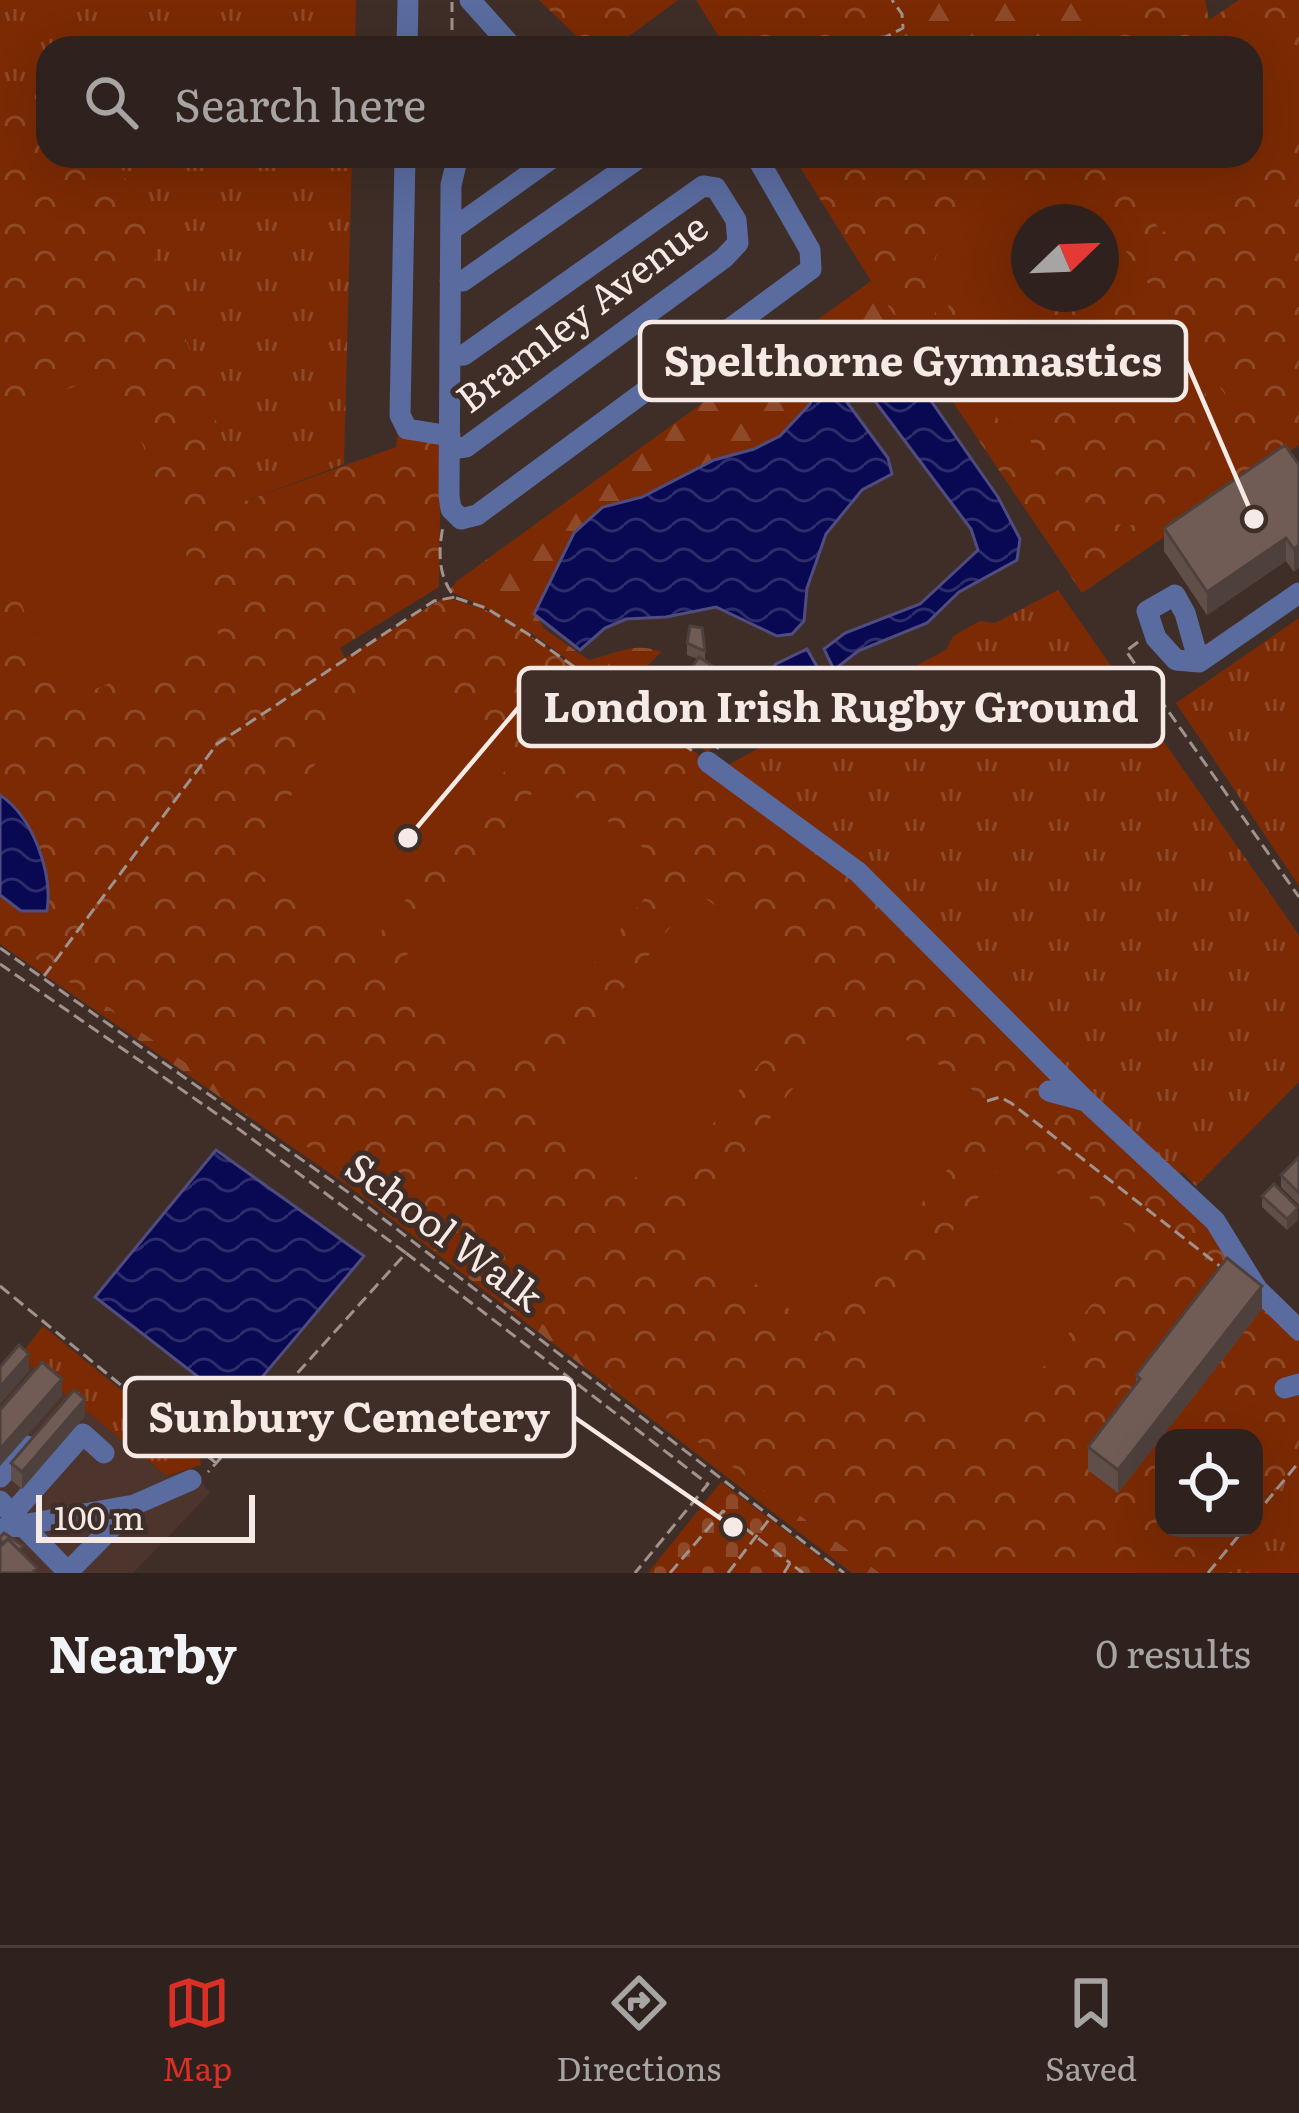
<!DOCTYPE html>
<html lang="en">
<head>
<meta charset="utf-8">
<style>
	:root { --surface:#2f221e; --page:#3b2f2b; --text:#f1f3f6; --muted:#a7a4a4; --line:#4a3f3c; --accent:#d93025 }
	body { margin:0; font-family:Literata,serif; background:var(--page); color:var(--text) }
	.controls { position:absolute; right:36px; bottom:36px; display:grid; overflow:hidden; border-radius:24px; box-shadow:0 12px 48px #0002 }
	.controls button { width:108px; height:108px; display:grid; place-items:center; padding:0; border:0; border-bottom:3px solid var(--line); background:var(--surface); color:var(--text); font:60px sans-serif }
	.compass { position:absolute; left:1011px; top:204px; width:108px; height:108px; border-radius:50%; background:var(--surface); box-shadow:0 12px 48px #0002; rotate:67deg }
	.scale { position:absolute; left:36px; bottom:30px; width:219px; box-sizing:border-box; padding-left:12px; border:6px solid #f6eae6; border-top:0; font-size:33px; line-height:42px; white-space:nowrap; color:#f6eae6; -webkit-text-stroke:9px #3f2e28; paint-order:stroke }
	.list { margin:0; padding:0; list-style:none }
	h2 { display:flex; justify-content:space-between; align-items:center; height:156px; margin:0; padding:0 48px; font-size:51px }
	h2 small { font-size:39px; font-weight:400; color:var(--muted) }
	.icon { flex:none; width:66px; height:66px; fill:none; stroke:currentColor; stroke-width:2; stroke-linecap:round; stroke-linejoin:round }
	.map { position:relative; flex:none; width:1299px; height:1573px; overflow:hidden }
	.search { position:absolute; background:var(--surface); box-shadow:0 12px 48px #0002; left:36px; right:36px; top:36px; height:132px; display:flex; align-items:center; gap:30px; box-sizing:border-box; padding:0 42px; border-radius:36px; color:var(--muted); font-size:45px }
	.sheet { height:372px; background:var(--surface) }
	nav { display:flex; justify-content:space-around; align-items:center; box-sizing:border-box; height:168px; border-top:3px solid var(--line); background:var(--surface); font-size:33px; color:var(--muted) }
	nav a { display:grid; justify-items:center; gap:6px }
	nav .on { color:var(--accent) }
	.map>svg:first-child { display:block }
</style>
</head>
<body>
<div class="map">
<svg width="1299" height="1573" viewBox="0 0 1299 1573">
	<defs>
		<pattern id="grass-tufts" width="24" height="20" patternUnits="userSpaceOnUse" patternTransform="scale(3)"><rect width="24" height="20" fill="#7b2a03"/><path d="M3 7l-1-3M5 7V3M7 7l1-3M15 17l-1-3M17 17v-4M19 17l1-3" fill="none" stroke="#8e4928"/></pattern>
		<pattern id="forest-firs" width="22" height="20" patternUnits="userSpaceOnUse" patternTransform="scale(3)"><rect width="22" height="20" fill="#7b2a03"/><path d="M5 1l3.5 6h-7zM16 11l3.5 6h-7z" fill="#8e4928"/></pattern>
		<pattern id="cemetery-stones" width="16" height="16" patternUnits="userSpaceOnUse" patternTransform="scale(3)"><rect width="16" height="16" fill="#7b2a03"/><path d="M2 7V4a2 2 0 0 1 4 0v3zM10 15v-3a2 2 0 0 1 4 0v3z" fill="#8e4928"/></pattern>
		<pattern id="park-crowns" width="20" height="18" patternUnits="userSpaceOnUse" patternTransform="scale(3)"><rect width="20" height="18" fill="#7b2a03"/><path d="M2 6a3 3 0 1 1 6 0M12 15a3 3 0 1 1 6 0" fill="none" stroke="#8e4928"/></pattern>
		<pattern id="water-waves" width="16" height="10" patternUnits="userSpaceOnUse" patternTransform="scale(3)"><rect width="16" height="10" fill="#090953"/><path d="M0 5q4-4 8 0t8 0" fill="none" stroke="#2d2d6c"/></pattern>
	</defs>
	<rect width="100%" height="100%" fill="#3f2e28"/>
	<!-- built -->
	<path fill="#4d352d" d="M19 1357 167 1476 193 1470 210 1493 133 1573H0V1380Z"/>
	<!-- grass -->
	<path fill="url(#grass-tufts)" d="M0 0H356L355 48H48V87L0 104Z
		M117 156H352L344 464 246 501Z
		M1058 590 1299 935V1082L1196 1186 1182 1172 1175 1179 725 767 872 684 894 678 947 649 953 636 980 621 995 623Z
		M1299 618V886L1176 703Z
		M43 1326 198 1453 201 1465 167 1476 19 1357Z
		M1299 1460V1573H1201L1240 1528H1254V1512Z"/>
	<!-- forest -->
	<path fill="url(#forest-firs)" d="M881 0H1138L1056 48H906Z
		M871 281 908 333 892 345 875 342C853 357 842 376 815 384L810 404 780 436 754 449 714 460 642 497 603 507 574 533 536 611 543 628 589 660C614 654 636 641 661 652L635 679 720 737 708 753 694 742 689 743 600 676 594 679 530 632 528 634 486 608 449 591 457 581Z
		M0 934 356 1181 695 1440 880 1573H852L351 1188 0 944Z"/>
	<!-- cemetery -->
	<path fill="url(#cemetery-stones)" d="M721 1482 841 1573H648Z"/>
	<!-- park -->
	<path fill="url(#park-crowns)" fill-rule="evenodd" d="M539 0H678L613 48H589Z
		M696 0H881L906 48H726Z
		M1138 0H1205L1209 20 1239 0H1299V445L1082 593 871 281 793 156H1251V48H1056ZM1029 222H1101V294H1029Z
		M48 87V156H117L246 501 396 447 398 434 441 439 439 587 340 648 345 658 445 597 484 609 528 634 794 822 1176 1186 1299 1330V1460L1254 1512V1438H1164V1528H1240L1201 1573H880L695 1440 356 1181 0 934V104Z"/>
	<!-- garden -->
	<path fill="#7b2a03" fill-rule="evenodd" d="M1256 19 1299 79V136L1162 233 1108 156H1251V48H1215Z
		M1037 187 1077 198 1103 218 1237 412 1226 419C1223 512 1140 555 1062 502 1034 473 944 347 935 310 917 242 974 191 1037 187ZM1053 204 1087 222H1101V237L1204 388C1215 421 1216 455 1191 483 1164 514 1116 522 1081 499 1048 477 974 358 951 319L945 292 947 277 994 345 1068 294H1029V222H1064Z
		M113 371 220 638 61 703 0 550V416Z
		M390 668 511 763 364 954 241 860Z
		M546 775 669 867 506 1076 385 983Z
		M697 892 821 985 658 1194 537 1101Z
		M858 1003 995 1107 822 1334 685 1230Z
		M1019 1144 1142 1238 982 1447 859 1353Z"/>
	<!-- water -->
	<path fill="url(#water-waves)" stroke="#504c7f" stroke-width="3" d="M875 345H892L998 497 1020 539 1017 560 959 592 927 623 858 651 834 670 824 649 845 633 920 604 978 550 971 529 865 388 852 364 860 352Z
		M830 379 888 458 892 474 862 490 826 534 807 588 804 621 792 634 777 636 716 607 666 617 626 619 605 628 580 650 534 614 574 533 603 507 642 497 714 460 754 449 780 436 810 404 815 384Z
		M807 649 824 679 788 703 779 702 767 674 776 664Z
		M0 795C33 817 53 873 47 911H21L0 895Z
		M216 1150 364 1256 237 1407 95 1297Z"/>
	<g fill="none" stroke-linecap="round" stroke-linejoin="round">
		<!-- path -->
		<path stroke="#a0928d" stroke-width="3" stroke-dasharray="12 6" stroke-linecap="butt" d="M452 48V2
			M864 48 903 28 902 14 892 0
			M456 598 486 608 528 634 694 752
			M1138 642 1126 651 1299 897
			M662 678C685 693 739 716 717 749
			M715 713 737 688 757 695 758 712 743 730 724 740
			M0 948 355 1197 844 1573
			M0 964 240 1130 406 1253 208 1472
			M44 976 217 744 434 601 455 597C438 578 438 551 443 527
			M987 1101 1000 1097 1011 1103 1221 1267
			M406 1253 708 1484 635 1573
			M0 1286 216 1463
			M1254 1517 1299 1462
			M670 1573 723 1511 790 1563
			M728 1573 771 1517
			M784 1573 790 1563 803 1573
			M1208 1573 1245 1528"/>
		<!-- minor -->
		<path stroke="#5a6b9f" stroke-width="21" d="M470 0 513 48
			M407 48 408 0
			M405 156 400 415 407 429 450 436
			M458 156 451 185 449 496 451 509 461 519 477 515 811 269 810 250 756 156
			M451 230 555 156
			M450 281H463L642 156
			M450 449 466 447 724 258 738 243 736 220 716 188 703 186 464 355 450 356
			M1199 662 1185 613 1175 595 1147 611 1156 638 1176 660 1199 662 1299 593
			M708 762 858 872 1086 1101 1215 1221 1257 1289 1299 1330
			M1049 1091 1086 1101
			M1285 1388 1299 1384
			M0 1477 27 1446
			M0 1501 22 1525 134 1505
			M12 1514 83 1434 104 1453
			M0 1529 22 1525 68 1572 134 1505 191 1480"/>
	</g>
	<!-- wall -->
	<path fill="#604f49" d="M1299 465 1294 572 1286 561 1207 615 1164 551V528Z
		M687 643 705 651V661L727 686 722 695 718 693 715 698 710 695V689L693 678V666L698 659 687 655Z
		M1299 1157V1205L1281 1187V1175Z
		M1262 1196 1298 1220 1287 1230 1262 1207Z
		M1262 1309 1118 1493 1088 1470V1447L1136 1384V1375Z
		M85 1416 22 1489 11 1480V1463Z"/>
	<!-- shaded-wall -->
	<path fill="#4e403c" d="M1286 538V561L1207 615V592Z
		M1299 545V568L1294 572V549Z
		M1298 1208V1220L1287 1230V1219Z
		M1262 1286V1309L1118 1493V1470Z
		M29 1354V1371L0 1404V1387Z
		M62 1379V1396L0 1466V1449Z
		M85 1399V1416L22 1489V1472Z"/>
	<!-- building -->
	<path fill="#705c55" stroke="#4e403c" stroke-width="3" d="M1285 445 1299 465V545L1294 549 1286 538 1207 592 1164 528Z
		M690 626 702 628 705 651 687 643Z
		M699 657 718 670 713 679 693 666Z
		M1299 1157V1193L1281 1175Z
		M1274 1184 1298 1208 1287 1219 1262 1196Z
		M1227 1258 1262 1286 1118 1470 1088 1447 1140 1379 1136 1375Z
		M19 1345 29 1354 0 1387V1367Z
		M42 1362 62 1379 0 1449V1410Z
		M74 1390 85 1399 22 1472 11 1463Z
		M4 1533 23 1546 19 1550 8 1539 3 1543 0 1540V1537Z
		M8 1539 37 1568 32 1573H0V1547Z"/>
	<g text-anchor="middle" stroke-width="10" stroke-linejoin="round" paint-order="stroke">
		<!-- street labels -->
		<g font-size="39" fill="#f6eae6" stroke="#3f2e28">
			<text transform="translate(582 313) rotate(-37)" y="14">Bramley Avenue</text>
			<text transform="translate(444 1232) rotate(37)" y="14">School Walk</text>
		</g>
	</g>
	<!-- callouts -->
	<path fill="none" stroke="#f6eae6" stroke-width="4.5" d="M1254 519L1186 361M408 838L519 707M733 1527L574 1417"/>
	<g fill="#f6eae6" stroke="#3f2e28" stroke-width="4.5">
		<circle cx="1254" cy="519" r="12"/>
		<circle cx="408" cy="838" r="12"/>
		<circle cx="733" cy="1527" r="12"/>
	</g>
	<g fill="#3f2e28" stroke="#f6eae6" stroke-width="4.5">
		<rect x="640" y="322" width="546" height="78" rx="12"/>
		<rect x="519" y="668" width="644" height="78" rx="12"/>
		<rect x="125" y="1378" width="449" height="78" rx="12"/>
	</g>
	<g font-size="42" text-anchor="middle" font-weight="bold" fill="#f6eae6">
		<text x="913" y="376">Spelthorne Gymnastics</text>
		<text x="841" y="722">London Irish Rugby Ground</text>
		<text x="349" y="1432">Sunbury Cemetery</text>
	</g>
</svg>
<div class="controls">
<button><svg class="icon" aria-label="locate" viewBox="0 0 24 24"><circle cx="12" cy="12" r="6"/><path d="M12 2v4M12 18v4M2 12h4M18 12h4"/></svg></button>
</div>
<svg class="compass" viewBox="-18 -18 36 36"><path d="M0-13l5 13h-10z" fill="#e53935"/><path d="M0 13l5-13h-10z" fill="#a7a4a4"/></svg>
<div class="scale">100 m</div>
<div class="search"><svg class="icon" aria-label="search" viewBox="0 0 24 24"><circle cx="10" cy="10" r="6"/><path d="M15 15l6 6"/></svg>Search here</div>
</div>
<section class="sheet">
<h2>Nearby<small>0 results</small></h2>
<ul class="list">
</ul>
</section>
<nav>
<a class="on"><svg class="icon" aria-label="map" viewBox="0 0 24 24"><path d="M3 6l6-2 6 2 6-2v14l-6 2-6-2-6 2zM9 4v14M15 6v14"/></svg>Map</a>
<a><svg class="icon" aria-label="directions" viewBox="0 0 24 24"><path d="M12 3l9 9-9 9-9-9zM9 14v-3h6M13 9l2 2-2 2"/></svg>Directions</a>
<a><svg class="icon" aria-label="saved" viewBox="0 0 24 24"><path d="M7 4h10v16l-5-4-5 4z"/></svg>Saved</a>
</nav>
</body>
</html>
